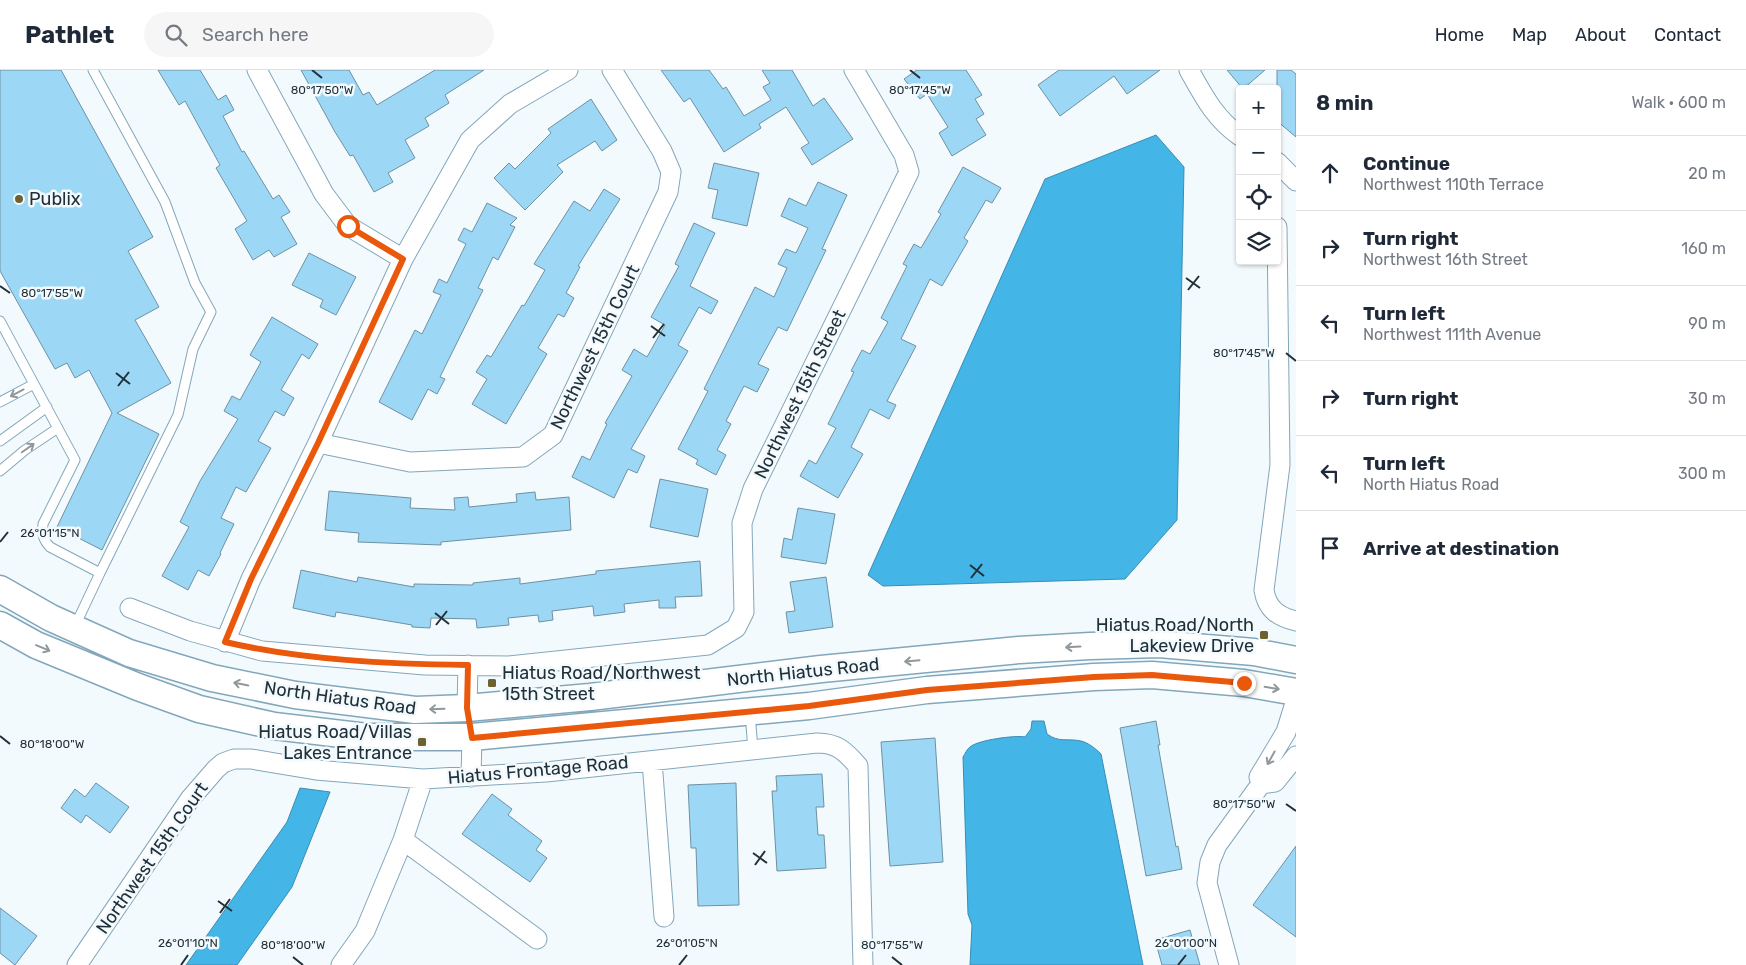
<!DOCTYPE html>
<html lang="en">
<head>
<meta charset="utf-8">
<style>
	:root { --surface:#fff; --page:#f6f6f7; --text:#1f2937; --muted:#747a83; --line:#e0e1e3 }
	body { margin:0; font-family:Rubik,sans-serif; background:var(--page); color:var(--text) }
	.controls { position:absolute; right:15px; top:15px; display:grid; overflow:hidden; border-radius:5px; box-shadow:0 1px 4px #0004 }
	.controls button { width:45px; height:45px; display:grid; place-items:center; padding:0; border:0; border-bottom:1px solid var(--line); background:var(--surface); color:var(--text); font:25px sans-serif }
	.stop { position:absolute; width:15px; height:15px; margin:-11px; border:4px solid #ea580c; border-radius:50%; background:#fff }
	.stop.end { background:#ea580c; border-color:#fff; box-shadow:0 1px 5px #0008 }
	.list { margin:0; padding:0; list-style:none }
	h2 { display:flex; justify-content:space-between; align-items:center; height:65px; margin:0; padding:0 20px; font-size:21px }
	h2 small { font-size:16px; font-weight:400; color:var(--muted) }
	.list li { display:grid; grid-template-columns:32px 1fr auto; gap:15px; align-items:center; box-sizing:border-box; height:75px; padding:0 20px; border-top:1px solid var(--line) }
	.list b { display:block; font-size:19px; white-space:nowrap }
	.list p { margin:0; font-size:16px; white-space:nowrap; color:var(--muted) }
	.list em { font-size:16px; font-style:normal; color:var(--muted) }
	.icon { flex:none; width:28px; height:28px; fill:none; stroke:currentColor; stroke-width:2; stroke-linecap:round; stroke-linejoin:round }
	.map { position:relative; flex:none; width:1296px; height:895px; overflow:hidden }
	header { display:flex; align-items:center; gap:30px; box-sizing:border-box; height:70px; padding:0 25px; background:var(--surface); border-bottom:1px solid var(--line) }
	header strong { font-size:24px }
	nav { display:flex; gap:28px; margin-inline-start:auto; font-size:18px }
	.search { width:350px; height:45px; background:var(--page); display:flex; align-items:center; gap:12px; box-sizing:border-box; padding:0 18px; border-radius:28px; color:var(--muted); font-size:19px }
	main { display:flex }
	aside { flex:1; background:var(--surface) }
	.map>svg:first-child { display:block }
</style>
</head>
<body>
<header>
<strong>Pathlet</strong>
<div class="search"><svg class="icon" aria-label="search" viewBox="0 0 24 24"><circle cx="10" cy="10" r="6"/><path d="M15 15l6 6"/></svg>Search here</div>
<nav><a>Home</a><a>Map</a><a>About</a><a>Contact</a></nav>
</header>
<main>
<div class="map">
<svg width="1296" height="895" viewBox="0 0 1296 895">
	<rect width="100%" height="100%" fill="#f2fafe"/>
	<!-- water -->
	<path fill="#44b5e7" stroke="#3a8db2" d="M1156 65 1184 97 1177 450 1125 509 883 516 868 505 1045 109Z
		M1032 651H1044L1047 664C1059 673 1068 668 1081 671 1089 673 1096 679 1101 684L1143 895H970L972 855 968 844 963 687C965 684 967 679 970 677 978 670 1015 665 1025 667L1031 659Z
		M300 718 330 722 292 817 237 895H186L287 752Z"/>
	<!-- building -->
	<path fill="#9cd8f6" stroke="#6d91a3" d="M0 0H61L153 167 128 181 159 237 135 250 171 313 117 343 159 364 102 480 57 457 112 343 89 300 75 308 67 293 55 299 0 201Z
		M158 0H200L218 30 226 25 234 40 223 46 242 82 244 81 273 129 279 125 290 142 281 147 297 174 274 187 269 180 253 190 235 159 247 151 216 98 220 95 185 31 179 35Z
		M301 0H349L363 25 369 22 377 35 435 0H484L445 25 449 33 425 48 429 56 405 70 415 88 388 103 393 112 374 122 353 85 350 86 335 62Z
		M661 0H709L723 19 726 17 744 46 771 30 763 17 770 13 762 0H792L813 36 824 28 853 69 812 95 801 78 809 73 786 37 759 54 761 58 724 82 690 28 684 32Z
		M917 0H966L982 25 975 29 984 44 976 49 986 65 952 86 939 63 948 57 927 24 920 29 904 9Z
		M1059 0H1160L1127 24 1114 6 1060 46 1038 15Z
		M1227 0H1265L1243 19Z
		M1277 0H1291L1296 4V67L1277 51Z
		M591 29 617 70 602 81 595 71 557 95 563 102 525 140 494 108 509 93 515 99 551 63 548 59Z
		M714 93 759 103 747 156 712 148 718 120 708 118Z
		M963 97 1001 118 992 133 986 130 964 168 968 171 942 216 930 209 901 269 916 276 887 331 896 335 889 349 870 339 851 377 863 384 838 428 800 406 809 390 816 394 836 358 828 354 854 302 851 301 862 280 870 284 888 252 881 248 907 196 903 194 914 174 921 178 941 144 938 142Z
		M818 112 847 125 822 179 826 180 787 261 778 257 758 294 769 299 757 322 744 316 726 351 731 354 717 380 726 385 716 405 696 394 698 390 678 379 708 321 704 319 755 217 774 227 787 198 778 194 786 179 796 183 808 158 781 146 789 128 806 136Z
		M604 119 620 129 578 196 580 197 566 223 574 228 564 247 558 244 538 278 547 284 506 354 472 334 487 309 476 302 487 285 491 287 522 235 524 236 545 200 534 194 574 131 590 141Z
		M487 133 517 148 510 155 515 157 498 190 493 187 478 218 483 220 440 307 445 309 437 324 428 319 412 350 379 332 415 260 422 264 441 225 433 222 439 209 447 213 466 174 458 170 464 158 472 162Z
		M694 153 715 163 690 216 718 231 711 244 699 237 678 275 688 281 631 379 645 386 637 403 628 399 614 428 572 407 582 386 590 390 607 354 605 353 632 306 622 300 634 279 647 287 665 255 651 247 679 196 675 194Z
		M309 183 356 207 336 245 320 237 323 230 292 215Z
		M272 247 318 274 309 289 302 284 281 320 294 328 284 346 275 341 258 371 271 378 246 422 236 417 221 448 234 454 220 483 221 484 209 506 198 500 188 520 162 506 189 457 180 452 200 411 238 349 224 341 232 326 240 330 261 292 250 285Z
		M660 409 708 419 698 467 650 457Z
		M329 421 411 428 410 438 455 440 454 428 468 427 469 437 517 432 516 424 535 422 536 430 569 427 571 460 441 472V475L358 472 359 463 325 460Z
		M798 438 835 444 826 494 781 487 784 468 792 470Z
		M700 491 702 526 675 527 676 538H659V530L624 534 625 542 594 546 593 536 552 541 553 550 539 552 538 545 508 548 509 555 477 558 476 549 431 548 430 558 412 557V555L336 542 335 547 293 538 301 500 357 512 358 507 414 517V514L473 515V513L520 508V514L596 504V501Z
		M826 507 833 557 789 563 786 542 795 541 790 512Z
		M1156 651 1160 675H1158L1176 777 1178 776 1182 799 1146 806 1120 658Z
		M935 668 943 792 890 796 881 672Z
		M822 704 824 737H816L818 765H824L826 798 777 801 772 721H777L776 706Z
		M96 713 129 737 110 763 86 745 81 753 61 738 75 719 85 727Z
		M736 713 739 835 698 836 696 778H691L688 715Z
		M492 724 512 739 508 745 542 771 536 780 547 788 530 812 462 764Z
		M1296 776V867L1253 835Z
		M0 838 37 866 15 895 0 883Z
		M1190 860 1200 895H1162L1155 870Z"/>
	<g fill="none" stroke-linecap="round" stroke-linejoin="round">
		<defs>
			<path id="service" d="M93 0 165 132 195 213 211 242 193 279 178 345 100 503
				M0 251 75 390 43 454C42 464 43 470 50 477L100 503 75 556
				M0 332 34 314
				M0 371 47 337
				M0 401 25 380 58 358
				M750 643 753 680"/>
			<path id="minor" d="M257 0 324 124 348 156 403 189
				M1189 0C1203 25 1215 49 1240 66
				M1277 92 1296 111
				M1277 157 1280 395 1264 520C1267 539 1278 547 1296 551
				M318 373 410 392 523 387 553 365 668 122 671 102 662 81 612 0
				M130 538 190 561 262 581 425 595 509 596 708 575 736 558 744 542 742 453 753 419 909 102 904 85 854 0
				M225 572 251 509 318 373 403 189 470 70 510 34 568 0
				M467 638 468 595
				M652 691 664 847
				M471 707 472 667
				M1261 714 1275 712 1296 686
				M403 770 537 869
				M77 895 190 729 216 699 223 693 234 689H251L316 700 423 709 546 702 817 673C837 673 845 681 858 696L863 895
				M341 895 365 861 403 770 423 709
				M1229 895 1207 813 1210 792 1217 775 1261 714 1259 707 1286 662 1296 630"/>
			<path id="secondary" d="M0 519 51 548 129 583 212 608 295 625 415 640 467 638 590 627 821 599 1019 580 1090 576 1159 574 1254 582 1296 590
				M0 555 36 575 138 617 199 639 274 656 367 667H472L809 636 927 620 1094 607 1152 605 1244 613 1296 622"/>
		</defs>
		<!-- service casing -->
		<use href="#service" stroke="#83a7ba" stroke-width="11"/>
		<!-- minor casing -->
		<use href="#minor" stroke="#83a7ba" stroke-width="21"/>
		<!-- secondary casing -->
		<use href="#secondary" stroke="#83a7ba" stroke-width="29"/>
		<!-- service -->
		<use href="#service" stroke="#fff" stroke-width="9"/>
		<!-- minor -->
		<use href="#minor" stroke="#fff" stroke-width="19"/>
		<!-- secondary -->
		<use href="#secondary" stroke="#fff" stroke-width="26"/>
	</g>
	<!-- one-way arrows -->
	<defs><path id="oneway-shaft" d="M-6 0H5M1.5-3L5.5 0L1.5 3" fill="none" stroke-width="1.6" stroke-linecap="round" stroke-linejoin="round" transform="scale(1.25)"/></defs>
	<g stroke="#90989c">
		<use href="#oneway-shaft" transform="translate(17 323) rotate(152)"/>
		<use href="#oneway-shaft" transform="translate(28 378) rotate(-35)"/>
		<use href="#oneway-shaft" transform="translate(1073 577) rotate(177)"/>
		<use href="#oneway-shaft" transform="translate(43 578) rotate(23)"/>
		<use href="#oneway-shaft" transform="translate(912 591) rotate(175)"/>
		<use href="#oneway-shaft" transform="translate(241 614) rotate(-169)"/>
		<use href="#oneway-shaft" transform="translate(1272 618) rotate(9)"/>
		<use href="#oneway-shaft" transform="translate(437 639) rotate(178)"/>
		<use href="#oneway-shaft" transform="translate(1271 688) rotate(119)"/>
	</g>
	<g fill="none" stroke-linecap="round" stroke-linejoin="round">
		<!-- route -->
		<path stroke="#ea580c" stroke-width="6" d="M348 156 403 189 318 373 251 509 225 572C303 590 387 594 468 595L467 638 472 668 809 636 927 620 1094 607 1152 605 1244 613"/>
	</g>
	<!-- ticks -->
	<path fill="none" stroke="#213038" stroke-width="2" d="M312 0 322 8M910 0 920 8M1186 208 1200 218M0 216 10 223M1188 220 1199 206M651 256 665 266M653 268 664 254M1286 283 1296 291M116 303 130 314M118 316 129 302M0 472 8 462M970 495 984 506M971 508 982 494M435 543 449 554M436 555 447 541M0 666 10 674M1286 734 1296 741M753 783 767 793M755 795 765 781M218 831 232 841M220 843 230 829M293 887 303 895M892 887 902 895M181 895 188 885M679 895 687 885M1178 895 1186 885"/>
	<!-- markers -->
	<g fill="#6d622f" stroke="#f2fafe" stroke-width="2">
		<circle cx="19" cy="129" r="5"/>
		<rect x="1259" y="560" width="10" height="10" rx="2.5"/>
		<rect x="487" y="608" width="10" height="10" rx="2.5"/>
		<rect x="417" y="667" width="10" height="10" rx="2.5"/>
	</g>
	<g text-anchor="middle" stroke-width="5" stroke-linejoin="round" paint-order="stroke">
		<!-- poi labels -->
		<g font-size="18" fill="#213038" stroke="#f2fafe" text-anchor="start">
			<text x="29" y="135">Publix</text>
			<text x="1254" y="561" text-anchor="end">Hiatus Road/North<tspan x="1254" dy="21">Lakeview Drive</tspan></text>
			<text x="502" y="609">Hiatus Road/Northwest<tspan x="502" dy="21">15th Street</tspan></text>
			<text x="412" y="668" text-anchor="end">Hiatus Road/Villas<tspan x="412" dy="21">Lakes Entrance</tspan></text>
		</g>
		<!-- street labels -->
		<g font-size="18" fill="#213038" stroke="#f2fafe">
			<text transform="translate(595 277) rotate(-64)" y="6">Northwest 15th Court</text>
			<text transform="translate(800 324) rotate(-64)" y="6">Northwest 15th Street</text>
			<text transform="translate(803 602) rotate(-6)" y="6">North Hiatus Road</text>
			<text transform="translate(340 628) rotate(8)" y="6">North Hiatus Road</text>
			<text transform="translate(538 700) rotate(-5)" y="6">Hiatus Frontage Road</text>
			<text transform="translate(152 788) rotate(-55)" y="6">Northwest 15th Court</text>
		</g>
	</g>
	<g font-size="12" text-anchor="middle" fill="#213038" stroke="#f2fafe" stroke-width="5" stroke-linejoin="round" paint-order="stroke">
		<text x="322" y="24">80°17'50"W</text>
		<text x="920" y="24">80°17'45"W</text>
		<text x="52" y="227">80°17'55"W</text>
		<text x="1244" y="287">80°17'45"W</text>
		<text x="50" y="467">26°01'15"N</text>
		<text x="52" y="678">80°18'00"W</text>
		<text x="1244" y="738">80°17'50"W</text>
		<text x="188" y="877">26°01'10"N</text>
		<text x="687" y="877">26°01'05"N</text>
		<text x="1186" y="877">26°01'00"N</text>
		<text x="293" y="879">80°18'00"W</text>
		<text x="892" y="879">80°17'55"W</text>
	</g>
</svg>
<div class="controls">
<button>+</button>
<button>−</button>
<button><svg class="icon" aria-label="locate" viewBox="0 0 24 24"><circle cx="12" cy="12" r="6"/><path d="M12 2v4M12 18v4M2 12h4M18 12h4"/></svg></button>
<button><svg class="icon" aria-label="layers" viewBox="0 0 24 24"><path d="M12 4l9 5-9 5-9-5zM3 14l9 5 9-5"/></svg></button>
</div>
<div class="stop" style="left:348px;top:156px"></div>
<div class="stop end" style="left:1244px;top:613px"></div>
</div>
<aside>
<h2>8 min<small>Walk · 600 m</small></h2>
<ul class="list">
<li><svg class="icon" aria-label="ahead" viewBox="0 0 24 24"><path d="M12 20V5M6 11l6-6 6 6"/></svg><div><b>Continue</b><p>Northwest 110th Terrace</p></div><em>20 m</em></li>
<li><svg class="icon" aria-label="right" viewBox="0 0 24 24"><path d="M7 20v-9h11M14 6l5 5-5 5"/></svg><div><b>Turn right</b><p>Northwest 16th Street</p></div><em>160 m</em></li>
<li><svg class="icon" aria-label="left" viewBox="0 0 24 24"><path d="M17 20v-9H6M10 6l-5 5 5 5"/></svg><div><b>Turn left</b><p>Northwest 111th Avenue</p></div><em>90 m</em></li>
<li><svg class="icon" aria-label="right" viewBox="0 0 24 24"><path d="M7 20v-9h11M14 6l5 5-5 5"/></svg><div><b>Turn right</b></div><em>30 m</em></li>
<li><svg class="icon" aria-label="left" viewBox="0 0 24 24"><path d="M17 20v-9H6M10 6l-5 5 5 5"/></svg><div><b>Turn left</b><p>North Hiatus Road</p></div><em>300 m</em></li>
<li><svg class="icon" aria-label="arrive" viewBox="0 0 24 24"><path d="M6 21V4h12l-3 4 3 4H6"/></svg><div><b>Arrive at destination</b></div></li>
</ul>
</aside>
</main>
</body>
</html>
